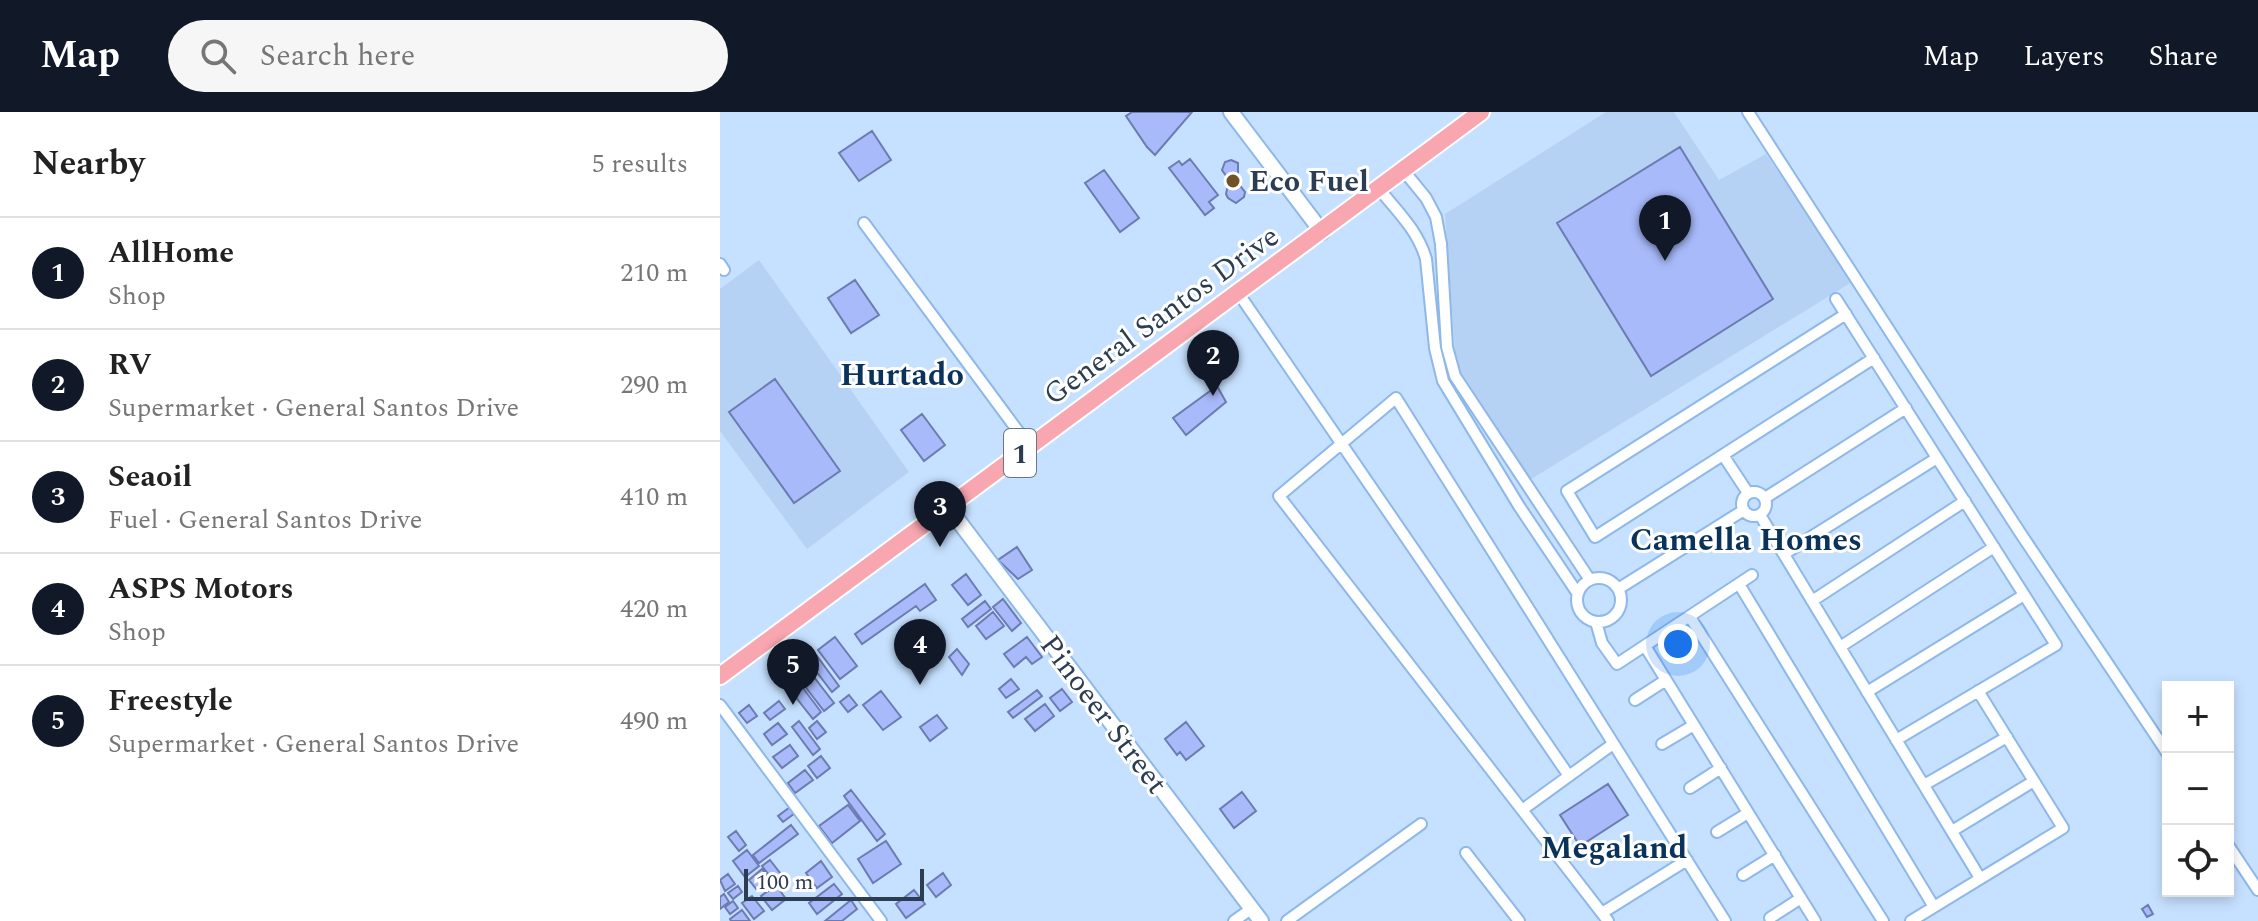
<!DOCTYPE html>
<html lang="en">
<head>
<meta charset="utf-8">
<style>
	:root { --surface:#fff; --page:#f6f6f6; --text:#222; --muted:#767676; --line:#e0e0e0; --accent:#111827 }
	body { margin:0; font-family:Spectral,serif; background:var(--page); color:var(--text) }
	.controls { position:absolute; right:24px; bottom:24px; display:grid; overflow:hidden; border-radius:0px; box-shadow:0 4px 12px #0003 }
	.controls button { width:72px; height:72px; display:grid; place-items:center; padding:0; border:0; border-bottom:2px solid var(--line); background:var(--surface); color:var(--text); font:40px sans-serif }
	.scale { position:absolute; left:24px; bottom:20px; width:180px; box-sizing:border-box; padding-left:8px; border:4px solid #2c3d52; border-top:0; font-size:22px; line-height:28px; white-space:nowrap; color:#2c3d52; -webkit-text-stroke:6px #fff; paint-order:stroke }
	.you { position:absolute; left:958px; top:532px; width:28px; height:28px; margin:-20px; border:6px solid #fff; border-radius:50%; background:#1a73e8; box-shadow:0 0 0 12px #1a73e833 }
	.badge { display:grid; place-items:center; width:52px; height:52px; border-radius:50%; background:var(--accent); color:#fff; font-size:26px; font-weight:700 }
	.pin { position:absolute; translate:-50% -66px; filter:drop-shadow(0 2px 4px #0008) }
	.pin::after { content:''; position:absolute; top:42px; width:28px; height:24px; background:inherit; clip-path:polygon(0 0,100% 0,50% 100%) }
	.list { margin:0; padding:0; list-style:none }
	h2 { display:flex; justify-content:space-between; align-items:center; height:104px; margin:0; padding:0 32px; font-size:34px }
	h2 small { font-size:26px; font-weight:400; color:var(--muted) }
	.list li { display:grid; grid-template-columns:52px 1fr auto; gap:24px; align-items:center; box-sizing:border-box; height:112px; padding:0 32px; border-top:2px solid var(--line) }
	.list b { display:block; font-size:30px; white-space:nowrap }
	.list p { margin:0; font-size:26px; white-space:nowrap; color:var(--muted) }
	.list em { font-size:26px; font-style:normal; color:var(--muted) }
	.icon { flex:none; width:44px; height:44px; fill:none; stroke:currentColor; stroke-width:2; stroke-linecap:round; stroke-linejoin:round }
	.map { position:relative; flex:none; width:1538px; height:809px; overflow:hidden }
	header { display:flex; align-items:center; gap:48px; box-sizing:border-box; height:112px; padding:0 40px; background:var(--accent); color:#fff }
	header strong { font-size:38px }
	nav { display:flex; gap:44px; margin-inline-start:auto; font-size:28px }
	.search { width:560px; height:72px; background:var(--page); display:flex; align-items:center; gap:20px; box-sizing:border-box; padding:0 28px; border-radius:44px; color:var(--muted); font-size:30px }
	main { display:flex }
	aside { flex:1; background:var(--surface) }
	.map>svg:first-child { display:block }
</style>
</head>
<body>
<header>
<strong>Map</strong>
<div class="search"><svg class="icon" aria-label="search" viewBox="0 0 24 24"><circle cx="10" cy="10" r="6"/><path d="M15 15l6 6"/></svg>Search here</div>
<nav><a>Map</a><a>Layers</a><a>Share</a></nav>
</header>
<main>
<aside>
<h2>Nearby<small>5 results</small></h2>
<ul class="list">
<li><span class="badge">1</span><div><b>AllHome</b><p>Shop</p></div><em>210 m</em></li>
<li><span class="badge">2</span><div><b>RV</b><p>Supermarket · General Santos Drive</p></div><em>290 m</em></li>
<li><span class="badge">3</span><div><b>Seaoil</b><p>Fuel · General Santos Drive</p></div><em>410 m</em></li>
<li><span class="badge">4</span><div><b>ASPS Motors</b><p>Shop</p></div><em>420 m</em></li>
<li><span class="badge">5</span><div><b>Freestyle</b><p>Supermarket · General Santos Drive</p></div><em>490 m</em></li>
</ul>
</aside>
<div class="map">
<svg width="1538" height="809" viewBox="0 0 1538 809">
	<rect width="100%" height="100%" fill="#c6e1ff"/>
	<!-- built -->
	<path fill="#b5d2f4" d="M886 0H954L999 68 1046 42 1132 170 808 369 741 268 736 253 725 102Z
		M39 148 189 360 87 437 0 319V177Z"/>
	<!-- building -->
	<path fill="#a8bafa" stroke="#6c7bb1" stroke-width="2" d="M412 0H472L435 43 427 35 406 4Z
		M152 19 171 48 139 69 119 41Z
		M960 35 1053 187 931 264 837 111Z
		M470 47 498 83 489 90 494 96 485 103 449 56 459 49 462 53Z
		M511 48 518 51V71L525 80 524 85 516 91 508 86 506 82 509 68 502 58 505 50Z
		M384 58 419 106 400 120 365 71Z
		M135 168 159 203 131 221 108 186Z
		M55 267 120 359 74 391 9 300Z
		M497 274 506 290 466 323 453 306Z
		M202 302 225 333 204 349 181 318Z
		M297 435 312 458 298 467 278 448Z
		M246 462 261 483 248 493 232 473Z
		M205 472 216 488 200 499 196 494 142 532 135 522Z
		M283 487 301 511 292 519 273 495Z
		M265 489 271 497 248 515 242 507Z
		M273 500 284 514 266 527 256 514Z
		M115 525 137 554 120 567 98 538Z
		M307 525 322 545 312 552 306 545 294 555 284 542Z
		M237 537 249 552 242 563 229 545Z
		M97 544 119 574 112 580 89 550Z
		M87 556 114 591 104 599 77 564Z
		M291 567 299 577 286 586 279 577Z
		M83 576 101 600 93 607 74 583Z
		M342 577 352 590 340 599 330 586Z
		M317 578 322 584 293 606 288 600Z
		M161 579 181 605 163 618 143 593Z
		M129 583 137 593 128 600 120 590Z
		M59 589 65 597 50 608 44 601Z
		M325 592 334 604 315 619 305 607Z
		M29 593 37 604 27 611 19 601Z
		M217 603 227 616 210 629 200 615Z
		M79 609 100 637 93 643 72 615Z
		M97 609 106 620 97 627 89 616Z
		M466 610 484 634 466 648 460 640 457 643 445 627Z
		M58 611 67 622 52 633 44 622Z
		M70 633 78 644 62 656 53 645Z
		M101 644 110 656 97 666 88 654Z
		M85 658 93 668 75 681 68 671Z
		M888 672 908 703 860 734 840 703Z
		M131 678 165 722 157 729 124 684Z
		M522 680 536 699 514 716 500 697Z
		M128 693 140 709 112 731 99 714Z
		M70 695 75 701 63 710 58 704Z
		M71 713 78 722 39 751 33 743Z
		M16 719 26 733 19 739 8 725Z
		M166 729 181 752 153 771 138 747Z
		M27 738 39 754 25 765 13 749Z
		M50 748 64 766 56 772 42 754Z
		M101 749 112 765 97 776 86 761Z
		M42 757 50 768 37 778 29 768Z
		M223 761 231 773 216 785 207 773Z
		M8 762 15 772 5 779 0 768Z
		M114 772 122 782 97 802 89 791Z
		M56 773 66 787 52 798 41 784Z
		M18 774 22 780 13 787 8 781Z
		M194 778 205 792 186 806 176 792Z
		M4 782 9 790 0 797V785Z
		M32 784 44 799 34 807 22 791Z
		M131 788 137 797 122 809H105Z
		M13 789 18 796 10 802 5 795Z
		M1428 793 1433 802 1427 805 1422 797Z
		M22 798 30 809H11L10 807Z"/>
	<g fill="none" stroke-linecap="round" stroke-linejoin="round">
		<defs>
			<path id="minor" d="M1028 0 1299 419 1448 642
				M684 59 706 86 716 105 721 132 727 235 735 264 870 468
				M660 78C678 100 698 119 706 147L715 236 723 269 799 394 858 482
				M144 111 309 334
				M0 152 4 158
				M519 182 849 664
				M1116 187 1336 533 1176 628
				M1126 202 847 379 875 425 1154 246
				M1003 343 1028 381
				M1022 392a12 12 0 1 1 24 0a12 12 0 1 1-24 0Z
				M1045 386 1186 296
				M1040 403 1260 766
				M1064 442 1217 346
				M857 488a22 22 0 1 1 44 0a22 22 0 1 1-44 0Z
				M1019 472 1214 795
				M898 477 1024 398
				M1092 489 1245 389
				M970 505 1163 809
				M876 510 882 531 897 552 1032 463
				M925 534 1095 809
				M1120 535 1274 435
				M1147 580 1304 483
				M915 588 946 568
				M0 593 161 809
				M942 632 974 613
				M1204 673 1287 625
				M970 676 1001 656
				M802 698 893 632
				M1232 719 1314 669
				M997 720 1028 701
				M1508 733 1538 778
				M746 741 799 809
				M1023 763 1055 743
				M882 801 967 748
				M1050 806 1081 786
				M514 809 531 797
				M567 809 701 712
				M888 809 559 384 676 286 1005 809
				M1191 809 1343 716 1258 579"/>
			<path id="secondary" d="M511 0 602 120
				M228 395 541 809"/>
			<path id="trunk" d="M0 564 761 0"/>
		</defs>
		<!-- minor casing -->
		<use href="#minor" stroke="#8db8e9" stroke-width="14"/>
		<!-- secondary casing -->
		<use href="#secondary" stroke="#8db8e9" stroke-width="18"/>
		<!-- trunk casing -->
		<use href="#trunk" stroke="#fff" stroke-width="20"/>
		<!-- minor -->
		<use href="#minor" stroke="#fff" stroke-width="10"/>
		<!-- secondary -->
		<use href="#secondary" stroke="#fff" stroke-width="14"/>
		<!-- trunk -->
		<use href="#trunk" stroke="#f8a6b0" stroke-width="16"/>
	</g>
	<!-- markers -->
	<circle fill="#715127" stroke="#fff" stroke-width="3" cx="513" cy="69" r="8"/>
	<g text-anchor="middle" stroke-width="6" stroke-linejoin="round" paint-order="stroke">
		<!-- shield labels -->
		<rect fill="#fff" stroke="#6b7786" stroke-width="2" x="284" y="317" width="32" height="48" rx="6"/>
		<g font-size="28" font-weight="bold" fill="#2c3d52">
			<text x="300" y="351">1</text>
		</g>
		<!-- poi labels -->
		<g font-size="30" font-weight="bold" fill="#2c3d52" stroke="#fff" text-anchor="start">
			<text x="529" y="79">Eco Fuel</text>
		</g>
		<!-- street labels -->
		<g font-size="30" fill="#2c3d52" stroke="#fff">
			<text transform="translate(441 203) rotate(-36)" y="10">General Santos Drive</text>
			<text transform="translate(384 602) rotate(53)" y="10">Pinoeer Street</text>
		</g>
		<!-- neighbourhood labels -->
		<g font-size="32" font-weight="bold" fill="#0a335b" stroke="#fff">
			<text x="182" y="273">Hurtado</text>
			<text x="1026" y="438">Camella Homes</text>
			<text x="894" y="746">Megaland</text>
		</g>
	</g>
</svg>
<div class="controls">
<button>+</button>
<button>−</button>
<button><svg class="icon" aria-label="locate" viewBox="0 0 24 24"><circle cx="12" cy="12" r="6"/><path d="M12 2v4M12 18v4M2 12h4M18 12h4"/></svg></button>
</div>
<div class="scale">100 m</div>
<div class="you"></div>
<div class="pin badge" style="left:945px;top:149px">1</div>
<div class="pin badge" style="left:493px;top:284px">2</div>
<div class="pin badge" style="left:220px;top:435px">3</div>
<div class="pin badge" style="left:200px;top:573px">4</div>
<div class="pin badge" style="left:73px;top:593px">5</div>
</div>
</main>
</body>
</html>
